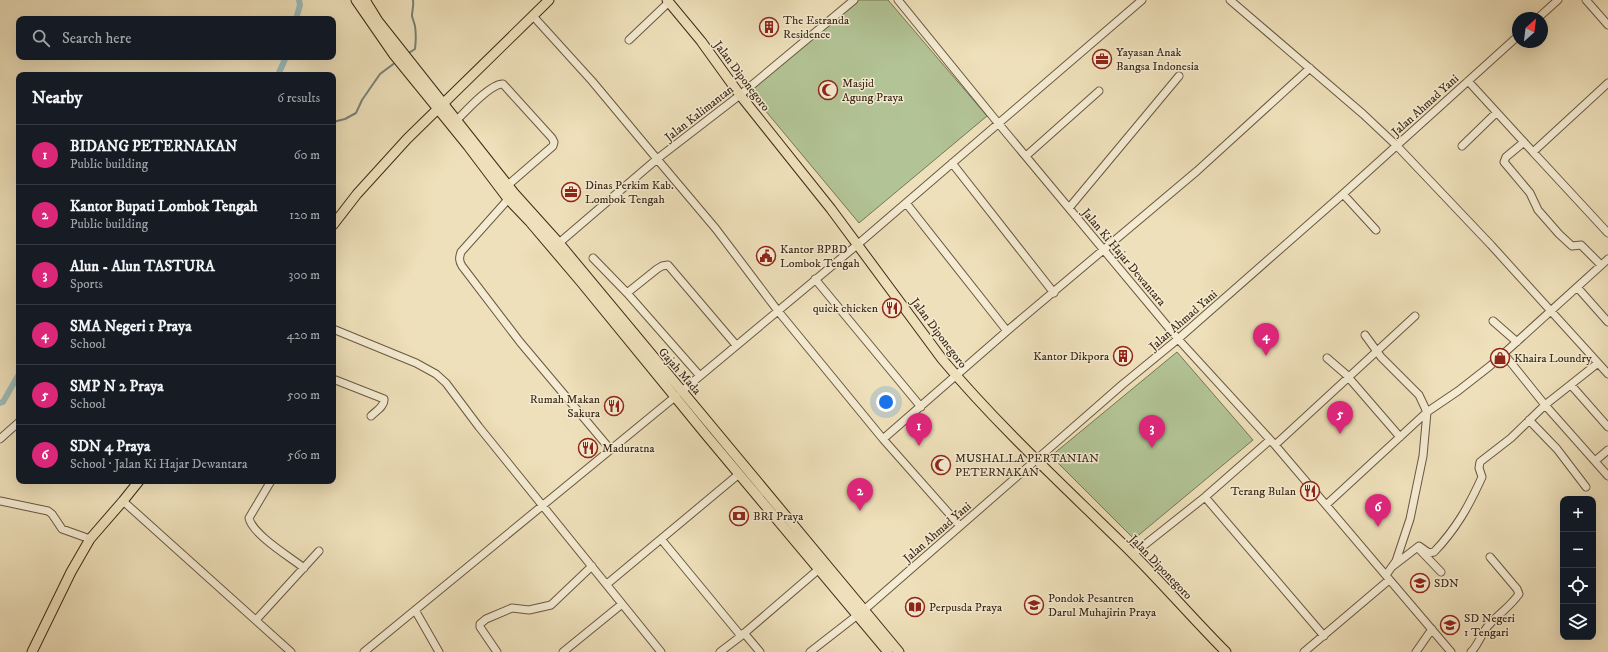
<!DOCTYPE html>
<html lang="en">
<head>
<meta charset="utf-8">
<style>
	:root { --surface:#171b24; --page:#242831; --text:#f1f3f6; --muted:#9ea1a6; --line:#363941; --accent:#db2777 }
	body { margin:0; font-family:"IM FELL DW Pica",serif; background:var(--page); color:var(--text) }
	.controls { position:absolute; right:12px; bottom:12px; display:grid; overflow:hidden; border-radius:8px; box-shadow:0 4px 16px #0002 }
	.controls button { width:36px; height:36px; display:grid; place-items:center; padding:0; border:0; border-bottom:1px solid var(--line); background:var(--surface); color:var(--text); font:20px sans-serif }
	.compass { position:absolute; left:1512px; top:12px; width:36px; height:36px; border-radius:50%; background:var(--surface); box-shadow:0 4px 16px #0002; rotate:28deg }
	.you { position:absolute; left:886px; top:402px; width:14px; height:14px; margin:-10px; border:3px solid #fff; border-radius:50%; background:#1a73e8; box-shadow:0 0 0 6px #1a73e833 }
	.badge { display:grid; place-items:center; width:26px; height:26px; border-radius:50%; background:var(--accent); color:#fff; font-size:13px; font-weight:700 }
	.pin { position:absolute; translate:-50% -33px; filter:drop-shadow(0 1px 2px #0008) }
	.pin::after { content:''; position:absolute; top:21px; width:14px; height:12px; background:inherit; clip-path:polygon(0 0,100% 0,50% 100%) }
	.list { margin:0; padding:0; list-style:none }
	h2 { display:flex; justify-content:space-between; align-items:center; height:52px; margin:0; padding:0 16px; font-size:17px }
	h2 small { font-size:13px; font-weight:400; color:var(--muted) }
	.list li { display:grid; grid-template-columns:26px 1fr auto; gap:12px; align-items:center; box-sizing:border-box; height:60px; padding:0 16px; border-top:1px solid var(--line) }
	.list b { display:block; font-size:15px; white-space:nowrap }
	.list p { margin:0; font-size:13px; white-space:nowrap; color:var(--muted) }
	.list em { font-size:13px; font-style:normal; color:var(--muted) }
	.icon { flex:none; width:22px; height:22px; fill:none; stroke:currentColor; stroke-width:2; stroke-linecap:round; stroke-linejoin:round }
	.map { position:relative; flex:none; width:1608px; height:652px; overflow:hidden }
	.search { position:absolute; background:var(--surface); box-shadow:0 4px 16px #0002; left:16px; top:16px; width:320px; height:44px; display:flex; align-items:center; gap:10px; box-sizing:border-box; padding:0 14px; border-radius:8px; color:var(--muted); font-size:15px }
	.panel { position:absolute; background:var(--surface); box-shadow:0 4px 16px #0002; left:16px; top:72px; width:320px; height:412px; border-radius:8px }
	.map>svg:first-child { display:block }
</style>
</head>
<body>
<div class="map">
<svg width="1608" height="652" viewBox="0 0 1608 652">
	<rect width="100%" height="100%" fill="#eee0ba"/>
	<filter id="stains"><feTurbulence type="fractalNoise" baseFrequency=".005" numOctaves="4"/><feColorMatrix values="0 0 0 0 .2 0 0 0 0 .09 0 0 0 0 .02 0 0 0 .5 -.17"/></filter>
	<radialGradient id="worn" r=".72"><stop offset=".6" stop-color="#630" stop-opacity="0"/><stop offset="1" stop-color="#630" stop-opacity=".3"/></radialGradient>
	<!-- green -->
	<path fill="#b2c395" stroke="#787656" d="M857 0H888L987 116 859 223 749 91Z
		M1177 352 1253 440 1134 539 1051 456Z"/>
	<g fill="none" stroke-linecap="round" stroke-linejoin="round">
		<!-- stream -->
		<path stroke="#768178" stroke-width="2" d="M407 54 415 49C416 41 416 33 415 26 414 22 413 20 412 16 412 10 414 6 413 0
			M333 122 345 119 356 113 362 100 380 74 396 62"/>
		<!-- canal -->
		<path stroke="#9cbbb8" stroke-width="6" d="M296 19 300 5 299 0
			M278 75 286 57
			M0 403 3 402 19 374"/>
		<defs>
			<path id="minor" d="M898 0 998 123 1178 339 1275 445 1451 652
				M1230 0 1363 114 1397 146 1491 245 1608 374
				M1586 0 1608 25
				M533 16 592 81 657 159 716 229 778 311 883 439
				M1538 18 1558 0
				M629 40 669 2
				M1468 81 1533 152
				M1608 83 1533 152 1608 233
				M457 120C465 112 491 83 503 84L552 138 554 142 553 146 508 185
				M1524 142 1506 157 1504 162 1530 193 1538 210 1559 234 1572 246 1581 245 1601 265
				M1462 146 1496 113
				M1026 156 1099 91
				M952 163 1054 293
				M1343 194 1376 230
				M511 196 461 252C459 258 459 261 462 266L520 342 610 449
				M906 203 1007 331
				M1069 208 1179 76
				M559 243 657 159 740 95 854 0
				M593 258 627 293 700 376
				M815 279 921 407
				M1577 287 1608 322
				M627 293 657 269 662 266 668 265 736 345
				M1493 321 1517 342
				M333 329 416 363 436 374 446 383 479 427 661 652
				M1365 335 1381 357 1419 395 1427 412 1423 456 1410 519 1396 561 1386 575
				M1504 354 1545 405 1608 476
				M1327 358 1349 377
				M1349 378 1400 437
				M333 379 384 399C385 406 376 411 371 416
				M1571 385 1608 427
				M682 391 857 245 1142 0
				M1529 420 1557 449 1586 487
				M0 439 19 422
				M1275 445 1415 316
				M1595 461 1608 450
				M271 481 249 518C252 534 290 557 304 568
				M1205 497 1324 636
				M0 501 48 511 52 514 62 529 90 539
				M123 501 291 652
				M1326 505 1427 412 1458 391 1490 366 1608 259
				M960 526 883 439 1007 331 1197 171 1310 68
				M661 539 741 636
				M1420 550 1441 572
				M1133 554 1205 497 1270 440
				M1393 566 1419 546 1429 553 1434 552C1456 529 1469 506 1482 477L1479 468 1480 462 1511 438 1545 405 1598 363
				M607 584 739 474
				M415 610 439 652
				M256 620 319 551
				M744 633 760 652
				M364 652 676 396
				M497 652 480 627V624L486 619 512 608 529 610 551 605 592 566
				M563 652 622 604
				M720 652 741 636 819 569
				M810 652 864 610 1123 384 1178 339 1343 194 1518 36
				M1304 652 1389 580
				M1416 652 1432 629
				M1471 652C1479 644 1481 634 1488 626 1498 614 1509 608 1519 594L1517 589 1490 557"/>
			<path id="major" d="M356 0 394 55 468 146 508 199 530 222 581 282 707 436 888 652
				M365 0 378 21 514 193 559 243 899 652
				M667 0 701 41 740 95 831 209 942 359C1000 428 1068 490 1132 553 1164 585 1194 620 1226 652
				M333 225 357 194 407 139 549 0
				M32 652 71 572 90 539 123 501 139 481"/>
		</defs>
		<!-- minor casing -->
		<use href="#minor" stroke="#695840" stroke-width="9"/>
		<!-- major casing -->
		<use href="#major" stroke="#3d2a18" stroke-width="11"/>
		<!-- minor -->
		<use href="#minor" stroke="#f4ebd2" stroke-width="7"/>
		<!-- major -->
		<use href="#major" stroke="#eee0ba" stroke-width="9"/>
	</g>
	<!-- icons -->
	<defs>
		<symbol id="building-ring" viewBox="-11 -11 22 22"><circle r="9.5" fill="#f4ebd2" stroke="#8f2418" stroke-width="1.5"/><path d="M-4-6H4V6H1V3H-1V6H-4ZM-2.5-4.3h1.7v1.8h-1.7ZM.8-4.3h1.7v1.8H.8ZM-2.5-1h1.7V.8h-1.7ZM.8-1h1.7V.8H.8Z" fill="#8f2418"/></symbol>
		<symbol id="office-ring" viewBox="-11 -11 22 22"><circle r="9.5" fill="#f4ebd2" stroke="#8f2418" stroke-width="1.5"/><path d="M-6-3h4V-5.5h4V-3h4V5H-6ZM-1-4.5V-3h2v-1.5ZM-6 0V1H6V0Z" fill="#8f2418"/></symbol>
		<symbol id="mosque-ring" viewBox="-11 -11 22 22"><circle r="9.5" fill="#f4ebd2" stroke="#8f2418" stroke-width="1.5"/><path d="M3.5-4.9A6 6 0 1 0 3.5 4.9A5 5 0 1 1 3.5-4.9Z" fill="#8f2418"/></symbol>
		<symbol id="civic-ring" viewBox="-11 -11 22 22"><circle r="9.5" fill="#f4ebd2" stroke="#8f2418" stroke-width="1.5"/><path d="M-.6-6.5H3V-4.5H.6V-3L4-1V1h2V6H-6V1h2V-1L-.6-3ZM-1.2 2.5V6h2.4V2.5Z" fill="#8f2418"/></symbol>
		<symbol id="restaurant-ring" viewBox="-11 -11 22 22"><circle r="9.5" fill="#f4ebd2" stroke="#8f2418" stroke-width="1.5"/><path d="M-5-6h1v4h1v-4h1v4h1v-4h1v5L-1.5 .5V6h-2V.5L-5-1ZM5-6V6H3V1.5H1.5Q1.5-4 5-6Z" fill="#8f2418"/></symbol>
		<symbol id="shop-ring" viewBox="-11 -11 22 22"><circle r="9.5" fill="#f4ebd2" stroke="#8f2418" stroke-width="1.5"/><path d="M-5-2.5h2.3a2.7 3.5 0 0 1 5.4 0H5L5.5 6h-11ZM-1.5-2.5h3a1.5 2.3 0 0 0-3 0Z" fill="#8f2418"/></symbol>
		<symbol id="bank-ring" viewBox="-11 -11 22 22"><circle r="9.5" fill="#f4ebd2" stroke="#8f2418" stroke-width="1.5"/><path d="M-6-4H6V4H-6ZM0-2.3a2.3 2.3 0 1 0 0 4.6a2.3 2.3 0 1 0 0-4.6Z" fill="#8f2418"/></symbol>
		<symbol id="school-ring" viewBox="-11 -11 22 22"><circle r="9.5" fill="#f4ebd2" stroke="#8f2418" stroke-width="1.5"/><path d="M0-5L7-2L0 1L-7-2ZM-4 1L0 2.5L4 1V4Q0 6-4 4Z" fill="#8f2418"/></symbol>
		<symbol id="library-ring" viewBox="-11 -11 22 22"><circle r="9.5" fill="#f4ebd2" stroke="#8f2418" stroke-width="1.5"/><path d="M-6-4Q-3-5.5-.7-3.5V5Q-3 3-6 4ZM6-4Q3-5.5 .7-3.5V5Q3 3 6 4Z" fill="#8f2418"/></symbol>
	</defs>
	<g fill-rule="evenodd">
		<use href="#building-ring" x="758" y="16" width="22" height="22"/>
		<use href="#office-ring" x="1091" y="48" width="22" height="22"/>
		<use href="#mosque-ring" x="817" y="79" width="22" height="22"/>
		<use href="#office-ring" x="560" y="181" width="22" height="22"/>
		<use href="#civic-ring" x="755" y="245" width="22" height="22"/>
		<use href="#restaurant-ring" x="881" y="297" width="22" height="22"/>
		<use href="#building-ring" x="1112" y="345" width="22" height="22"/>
		<use href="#shop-ring" x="1489" y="347" width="22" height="22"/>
		<use href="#restaurant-ring" x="603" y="395" width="22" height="22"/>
		<use href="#restaurant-ring" x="577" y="437" width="22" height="22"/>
		<use href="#mosque-ring" x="930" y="454" width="22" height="22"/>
		<use href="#restaurant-ring" x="1299" y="480" width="22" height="22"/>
		<use href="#bank-ring" x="728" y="505" width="22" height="22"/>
		<use href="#school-ring" x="1409" y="572" width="22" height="22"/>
		<use href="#school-ring" x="1023" y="594" width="22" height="22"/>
		<use href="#library-ring" x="904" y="596" width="22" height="22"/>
		<use href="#school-ring" x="1439" y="614" width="22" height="22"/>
	</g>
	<g text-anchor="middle" stroke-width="3" stroke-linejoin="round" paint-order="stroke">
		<!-- poi labels -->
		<g font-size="12" fill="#3d2a18" stroke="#f4ebd2" text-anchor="start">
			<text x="783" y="24">The Estranda<tspan x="783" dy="14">Residence</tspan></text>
			<text x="1116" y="56">Yayasan Anak<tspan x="1116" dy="14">Bangsa Indonesia</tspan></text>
			<text x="842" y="87">Masjid<tspan x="842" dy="14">Agung Praya</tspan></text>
			<text x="585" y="189">Dinas Perkim Kab.<tspan x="585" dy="14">Lombok Tengah</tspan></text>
			<text x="780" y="253">Kantor BPBD<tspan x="780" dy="14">Lombok Tengah</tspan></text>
			<text x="878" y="312" text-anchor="end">quick chicken</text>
			<text x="1109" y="360" text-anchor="end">Kantor Dikpora</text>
			<text x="1514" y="362">Khaira Loundry</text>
			<text x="600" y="403" text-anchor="end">Rumah Makan<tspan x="600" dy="14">Sakura</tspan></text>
			<text x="602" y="452">Maduratna</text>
			<text x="955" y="462">MUSHALLA PERTANIAN<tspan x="955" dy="14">PETERNAKAN</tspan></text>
			<text x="1296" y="495" text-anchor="end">Terang Bulan</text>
			<text x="753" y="520">BRI Praya</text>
			<text x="1434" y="587">SDN</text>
			<text x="1048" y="602">Pondok Pesantren<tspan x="1048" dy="14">Darul Muhajirin Praya</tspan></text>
			<text x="929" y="611">Perpusda Praya</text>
			<text x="1464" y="622">SD Negeri<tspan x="1464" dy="14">1 Tengari</tspan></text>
		</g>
		<!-- street labels -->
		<g font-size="12" fill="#3d2a18" stroke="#f4ebd2">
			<text transform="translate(742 76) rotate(53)" y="4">Jalan Diponegoro</text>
			<text transform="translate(1425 105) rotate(-42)" y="4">Jalan Ahmad Yani</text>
			<text transform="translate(699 113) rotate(-38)" y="4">Jalan Kalimantan</text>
			<text transform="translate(1124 257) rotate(50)" y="4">Jalan Ki Hajar Dewantara</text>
			<text transform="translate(1183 320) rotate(-41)" y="4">Jalan Ahmad Yani</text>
			<text transform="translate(939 333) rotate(53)" y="4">Jalan Diponegoro</text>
			<text transform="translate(680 371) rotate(49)" y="4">Gajah Mada</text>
			<text transform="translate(937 532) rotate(-41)" y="4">Jalan Ahmad Yani</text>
			<text transform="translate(1161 567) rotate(46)" y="4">Jalan Diponegoro</text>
		</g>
	</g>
	<rect width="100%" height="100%" filter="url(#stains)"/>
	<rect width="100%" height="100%" fill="url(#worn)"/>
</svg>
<div class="controls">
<button>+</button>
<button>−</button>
<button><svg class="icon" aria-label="locate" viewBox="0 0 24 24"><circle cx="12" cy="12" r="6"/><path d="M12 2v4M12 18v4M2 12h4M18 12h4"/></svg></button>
<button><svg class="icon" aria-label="layers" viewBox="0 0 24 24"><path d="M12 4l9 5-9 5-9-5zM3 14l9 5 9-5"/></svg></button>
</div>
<svg class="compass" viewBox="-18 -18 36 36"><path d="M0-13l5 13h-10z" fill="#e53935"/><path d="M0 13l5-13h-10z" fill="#9ea1a6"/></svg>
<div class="you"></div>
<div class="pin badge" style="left:919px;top:446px">1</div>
<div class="pin badge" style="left:860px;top:511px">2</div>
<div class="pin badge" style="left:1152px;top:448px">3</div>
<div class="pin badge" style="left:1266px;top:356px">4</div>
<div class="pin badge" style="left:1340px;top:434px">5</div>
<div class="pin badge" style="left:1378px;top:527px">6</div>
<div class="search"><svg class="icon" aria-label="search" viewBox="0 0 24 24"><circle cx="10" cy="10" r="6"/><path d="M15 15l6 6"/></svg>Search here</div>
<section class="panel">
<h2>Nearby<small>6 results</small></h2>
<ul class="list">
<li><span class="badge">1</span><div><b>BIDANG PETERNAKAN</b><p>Public building</p></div><em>60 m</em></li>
<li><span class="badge">2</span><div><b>Kantor Bupati Lombok Tengah</b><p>Public building</p></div><em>120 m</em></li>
<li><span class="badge">3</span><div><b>Alun - Alun TASTURA</b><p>Sports</p></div><em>300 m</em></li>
<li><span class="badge">4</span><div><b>SMA Negeri 1 Praya</b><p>School</p></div><em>420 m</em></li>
<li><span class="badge">5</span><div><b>SMP N 2 Praya</b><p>School</p></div><em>500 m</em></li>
<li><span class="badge">6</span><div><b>SDN 4 Praya</b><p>School · Jalan Ki Hajar Dewantara</p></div><em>560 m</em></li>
</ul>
</section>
</div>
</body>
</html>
